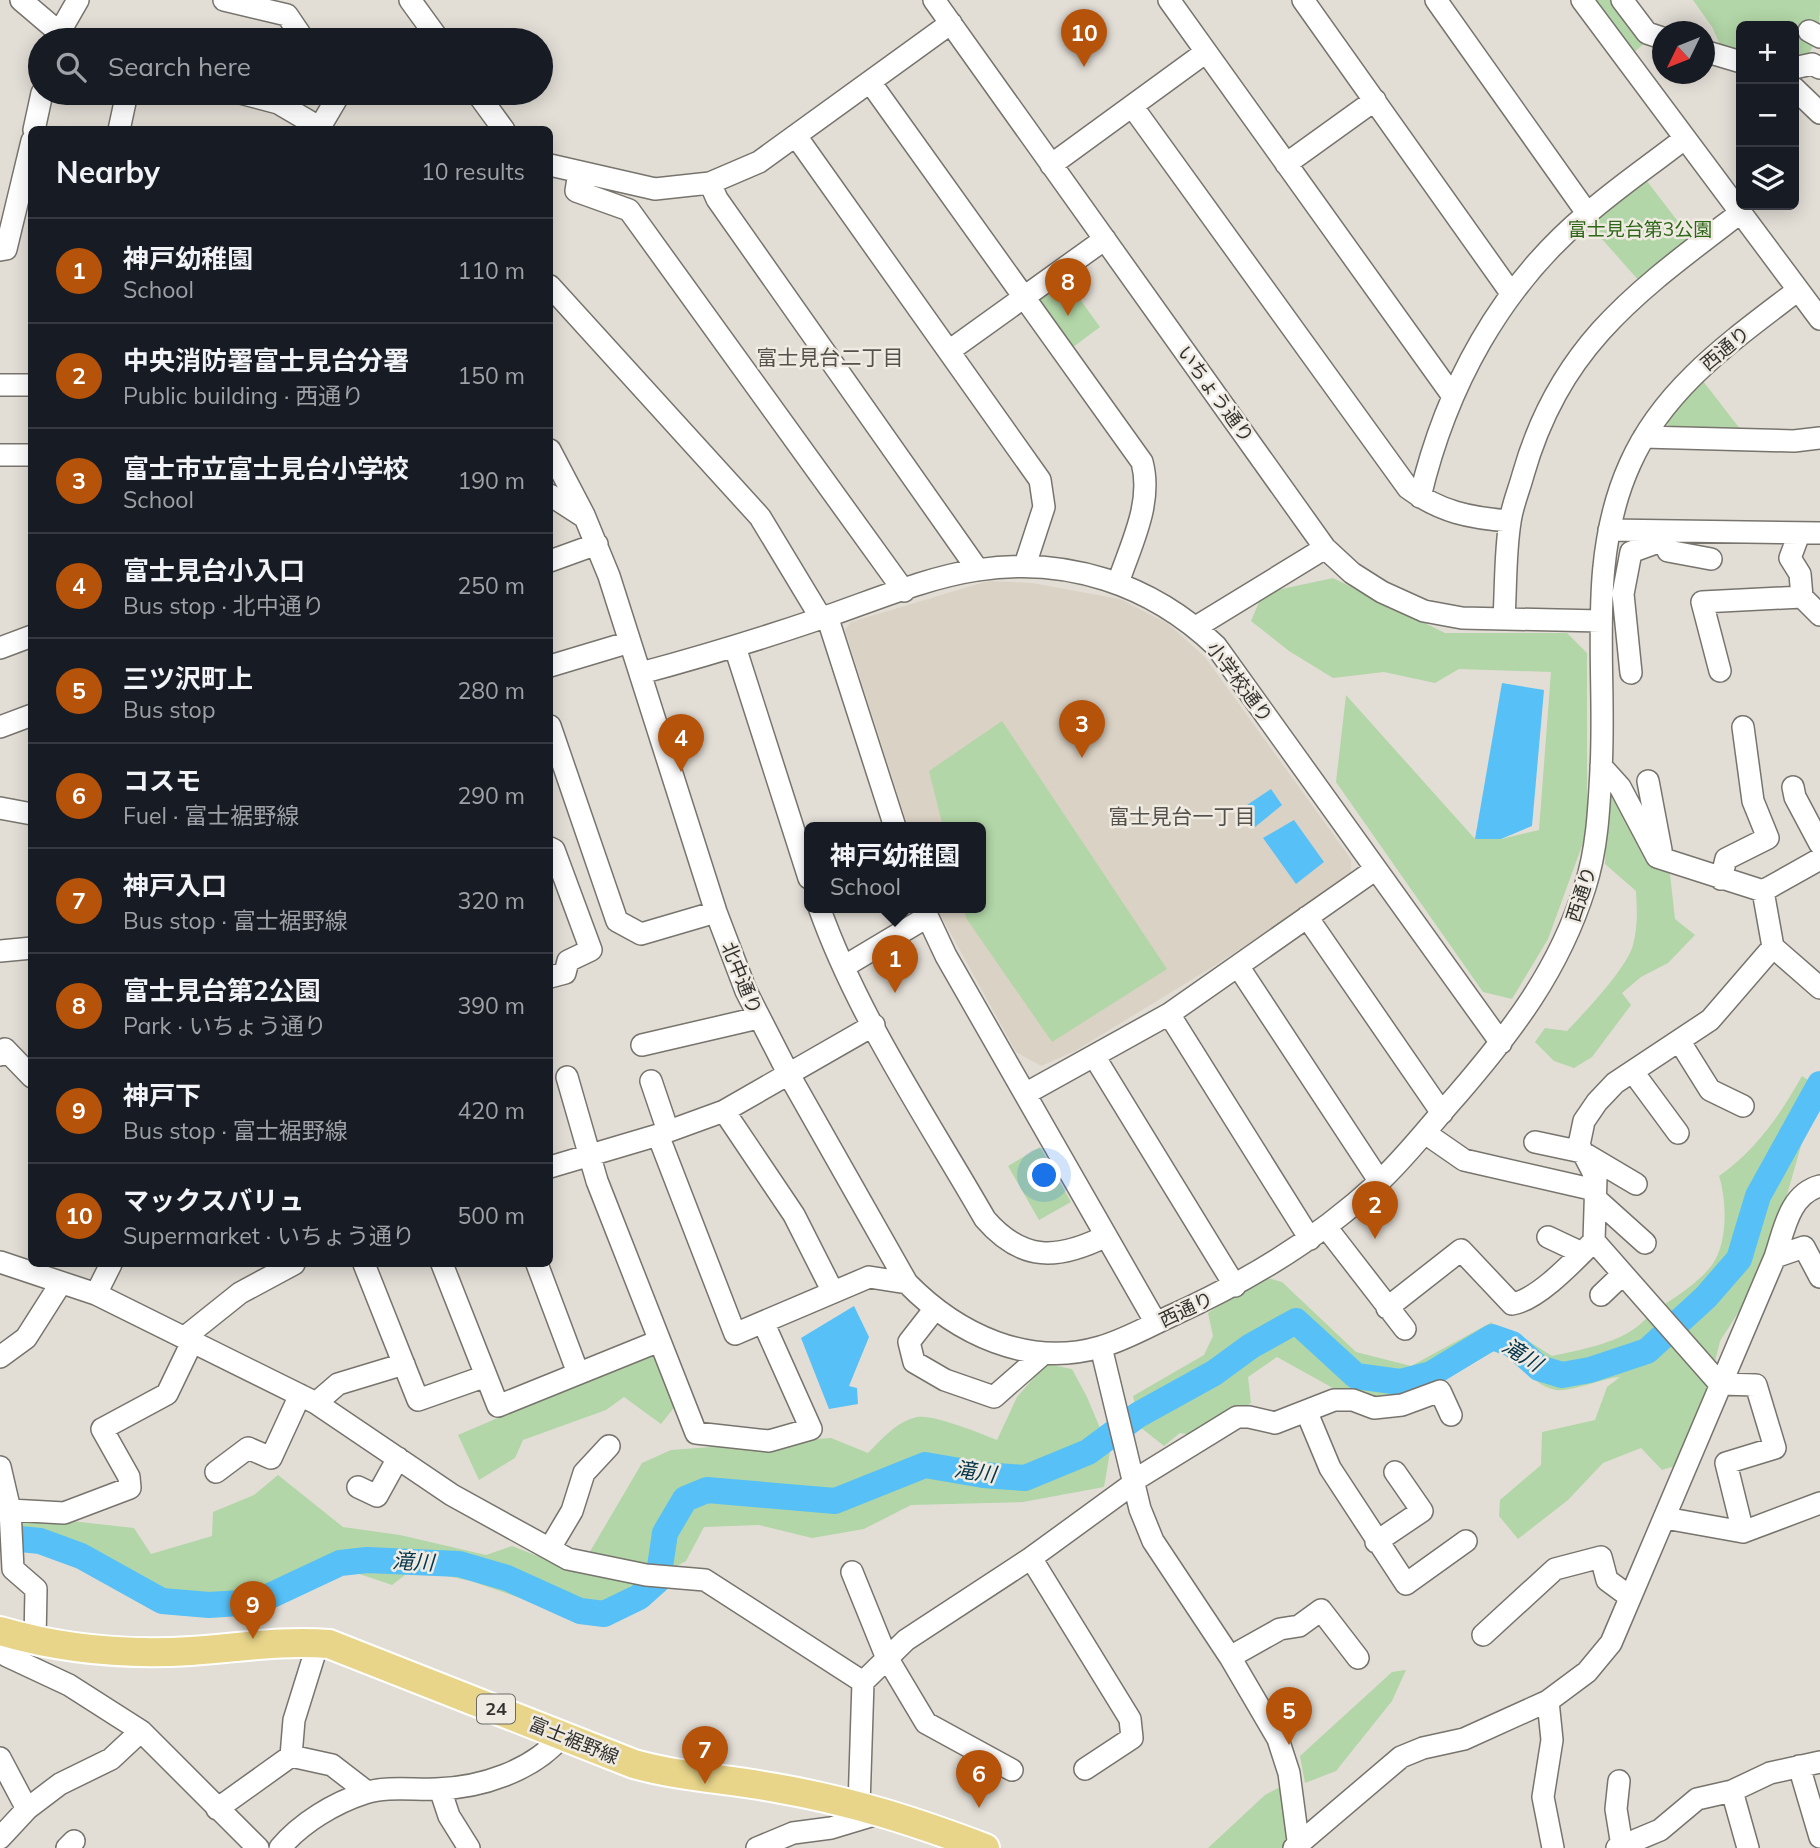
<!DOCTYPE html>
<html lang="en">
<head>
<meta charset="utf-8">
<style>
	:root { --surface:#171b24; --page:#20242c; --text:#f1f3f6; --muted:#9ea1a6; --line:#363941; --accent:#b45309 }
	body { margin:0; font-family:Mulish,"Noto Sans JP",sans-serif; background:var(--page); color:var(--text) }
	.controls { position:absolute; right:21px; top:21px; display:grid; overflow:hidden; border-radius:10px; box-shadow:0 4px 18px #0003 }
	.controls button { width:63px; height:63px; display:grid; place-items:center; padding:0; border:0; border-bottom:2px solid var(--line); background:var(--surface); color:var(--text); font:35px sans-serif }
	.compass { position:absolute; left:1652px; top:21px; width:63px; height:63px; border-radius:50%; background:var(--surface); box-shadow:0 4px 18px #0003; rotate:227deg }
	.you { position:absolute; left:1045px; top:1176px; width:24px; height:24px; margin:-18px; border:5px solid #fff; border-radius:50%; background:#1a73e8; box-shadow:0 0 0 10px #1a73e833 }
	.badge { display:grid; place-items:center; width:46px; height:46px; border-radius:50%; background:var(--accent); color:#fff; font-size:23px; font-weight:700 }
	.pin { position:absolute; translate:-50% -58px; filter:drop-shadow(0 2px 4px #0008) }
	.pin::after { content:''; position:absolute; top:37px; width:24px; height:21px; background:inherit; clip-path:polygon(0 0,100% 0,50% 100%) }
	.popup { position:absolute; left:804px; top:822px; width:182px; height:91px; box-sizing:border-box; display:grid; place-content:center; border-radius:10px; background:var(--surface); filter:drop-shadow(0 2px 5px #0005); font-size:23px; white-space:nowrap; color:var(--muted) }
	.popup b { font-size:26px; color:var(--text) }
	.popup::after { content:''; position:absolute; left:50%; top:100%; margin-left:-14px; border:14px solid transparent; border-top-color:var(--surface) }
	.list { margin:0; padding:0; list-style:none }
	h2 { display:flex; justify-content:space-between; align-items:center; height:91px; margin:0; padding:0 28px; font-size:30px }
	h2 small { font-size:23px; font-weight:400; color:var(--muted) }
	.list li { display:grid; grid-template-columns:46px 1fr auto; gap:21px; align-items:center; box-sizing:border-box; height:105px; padding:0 28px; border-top:2px solid var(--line) }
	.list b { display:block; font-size:26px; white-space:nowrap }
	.list p { margin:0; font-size:23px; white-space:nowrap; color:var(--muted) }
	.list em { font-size:23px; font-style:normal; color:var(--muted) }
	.icon { flex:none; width:38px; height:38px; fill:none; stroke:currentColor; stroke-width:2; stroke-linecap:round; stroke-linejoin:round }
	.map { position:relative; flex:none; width:1820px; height:1848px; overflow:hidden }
	.search { position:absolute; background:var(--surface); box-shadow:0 4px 18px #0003; left:28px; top:28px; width:525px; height:77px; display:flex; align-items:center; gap:18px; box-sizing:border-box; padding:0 24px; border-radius:38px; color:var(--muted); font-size:26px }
	.panel { position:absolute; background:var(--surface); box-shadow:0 4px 18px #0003; left:28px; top:126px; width:525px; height:1141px; border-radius:10px }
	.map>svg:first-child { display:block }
</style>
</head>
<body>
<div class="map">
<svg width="1820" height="1848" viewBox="0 0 1820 1848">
	<rect width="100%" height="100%" fill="#e2ded6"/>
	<!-- built -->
	<path fill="#dad2c4" d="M988 581 1032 583 1120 599 1167 623 1205 657 1351 859V877L1214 966 1075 1051 1041 1066 1016 1052 936 907H981V827H908L845 630 851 622Z"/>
	<!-- green -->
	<path fill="#b2d6a7" d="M1595 0H1629L1654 35 1632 54Z
		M1693 0H1820C1820 27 1819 52 1794 66V26H1741V61L1724 53 1712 27Z
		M1643 176 1693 241 1640 282 1586 221Z
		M1063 276 1100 327 1069 350 1037 305V295Z
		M1703 381 1744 434 1667 432 1668 419Z
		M1333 578 1445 633H1567L1587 653V832L1548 939 1512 999 1483 992 1336 782 1346 695 1475 839H1501L1539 830 1551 672 1459 669 1435 683 1384 672 1333 678 1289 651 1251 621 1263 593Z
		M1002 721 1167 969 1052 1042 966 918 963 907H981V827H943L929 771Z
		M1608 793 1621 798 1651 862 1670 874 1675 919 1695 935 1668 963 1641 977 1622 993 1631 1005 1592 1057 1574 1068 1554 1061 1535 1042 1545 1028 1567 1031C1584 1013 1627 968 1633 945 1638 926 1637 909 1636 891L1605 864Z
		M1802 1076 1818 1087 1765 1271 1720 1341 1709 1387 1678 1465 1662 1470 1641 1448 1603 1463 1568 1500 1518 1539 1499 1516 1500 1500 1541 1465 1542 1432 1595 1420 1607 1387 1620 1377C1603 1378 1572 1392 1556 1390 1527 1385 1519 1356 1514 1332L1552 1356C1580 1350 1615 1344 1638 1326 1646 1319 1653 1312 1662 1306 1679 1295 1700 1281 1712 1265 1728 1243 1727 1201 1719 1176 1756 1150 1780 1115 1802 1076Z
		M1040 1147 1071 1202 1039 1220 1008 1166Z
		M1261 1276 1282 1282 1356 1352 1411 1366 1492 1322 1501 1347 1422 1393 1374 1397 1340 1392 1277 1357 1248 1377 1251 1403 1199 1436 1180 1433 1164 1446 1140 1427 1133 1396 1204 1355 1213 1336 1208 1313Z
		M653 1352 676 1405 661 1424 624 1397 606 1410 523 1440 515 1458 479 1480 458 1435Z
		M1046 1364 1072 1369 1087 1397 1110 1452 1104 1487 1023 1502 911 1505 864 1529 812 1538 759 1525 704 1527 686 1561 614 1599 590 1605H540L471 1581 413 1569 392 1585 321 1561C295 1577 267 1594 238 1599 162 1612 77 1562 5 1541L0 1543V1513L134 1528 151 1554 212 1536 213 1512 254 1495 278 1475 343 1527 400 1535 486 1555 512 1546 578 1572 642 1463 671 1450 831 1438 868 1453C881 1440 897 1421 917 1417 933 1414 980 1433 997 1440L1017 1397Z
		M1406 1670 1392 1701 1336 1771 1305 1783 1300 1756 1392 1672Z
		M1282 1786 1288 1848H1208L1265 1795Z"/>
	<!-- water -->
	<path fill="#56c0f7" d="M1502 683 1544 690 1532 826 1501 839H1475Z
		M1271 789 1282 805 1255 827 1241 809Z
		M1294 820 1324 862 1296 884 1263 838Z
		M854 1306 869 1337 849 1386 857 1388 858 1404 829 1409 801 1338Z"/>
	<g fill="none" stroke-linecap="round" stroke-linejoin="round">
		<!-- river -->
		<path stroke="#56c0f7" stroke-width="26" d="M0 1537 40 1541 81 1556 162 1601 209 1605 257 1602 340 1563 367 1560 459 1564 507 1578 580 1611 604 1614 639 1597 658 1580 665 1533 685 1499 707 1490 835 1501 925 1465 983 1475 1025 1478 1088 1452 1138 1415 1214 1373 1251 1346 1296 1321 1356 1376 1400 1382 1431 1374 1492 1337 1512 1344 1539 1368 1562 1375 1590 1370 1647 1351 1706 1297 1739 1259 1758 1196 1820 1084"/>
		<defs>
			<path id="minor" d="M21 0 68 40
				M224 0 287 15 304 40
				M410 0 439 40
				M934 0 1325 548 1352 573 1382 592 1424 611 1462 618 1601 621
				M1169 0 1452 395
				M1303 0 1511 293
				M1436 0 1587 213
				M1582 0 1820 319
				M1622 0 1647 33 1662 38
				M1809 31 1820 37
				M55 40 78 0
				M1704 51 1741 62
				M1794 68 1812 64 1820 68
				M870 82 1142 462C1153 503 1131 544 1118 583
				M1794 88 1820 113
				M240 93 278 103 324 130
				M477 93 504 130
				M1132 106 1408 488C1440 512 1470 518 1510 521
				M320 127 340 93
				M34 130 42 93
				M119 130 127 93
				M796 136 1040 480 1044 507 1025 565
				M1286 164 1375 100
				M550 165 655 189 710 183 759 162 951 23
				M1051 165 1206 52
				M579 172 576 191 629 210 904 591
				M710 183 717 199 978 570
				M0 250 6 249 32 141
				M550 286 760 517 821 618
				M949 351 1105 239
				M0 385H32
				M1644 437 1794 441 1820 438
				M550 450 584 515 609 576 716 912 746 991 788 1073 907 1283C957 1334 1028 1368 1100 1347 1125 1340 1149 1326 1173 1315 1248 1281 1317 1240 1378 1183 1407 1156 1431 1124 1457 1095 1513 1030 1559 970 1585 887 1597 850 1599 809 1601 770 1607 668 1586 561 1630 464 1664 387 1733 340 1798 290
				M0 455H32
				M550 495 584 517
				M1420 497C1446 387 1500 287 1587 214 1618 187 1652 164 1684 139
				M1609 530 1820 533
				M1799 534 1790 558 1800 574 1802 597 1820 615
				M1664 540 1668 551 1711 559
				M550 561 597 544
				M827 616 895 827
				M1504 618C1506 586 1505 553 1510 522 1512 506 1519 490 1523 475 1560 344 1638 291 1740 213
				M1196 627 1325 548
				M735 647 809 878
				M0 648 32 636
				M550 666 630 642
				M1720 671 1702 602 1802 597
				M641 673C701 657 760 639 819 619 870 602 924 578 977 570 1066 556 1151 584 1216 646L1501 1043
				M1631 673 1623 594 1631 552 1664 540V531
				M550 726 617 921 641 934 716 912
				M0 727 32 715
				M1601 766 1620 787 1657 857 1763 891 1820 859
				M1648 781 1661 850
				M1793 787 1795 797 1820 844
				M0 808 32 814
				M550 848 554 850 591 950 568 961 565 973 550 977
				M1721 879 1726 859 1768 838 1753 801 1743 727
				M1763 891 1773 947 1820 988
				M819 907C858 1017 927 1118 985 1219 1022 1262 1058 1260 1106 1236
				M923 907 946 956 1156 1323
				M1307 917 1442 1113
				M0 951 32 948
				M845 966 927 917
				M1238 966 1380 1182
				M1169 1014 1310 1239
				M1680 1042 1710 1090 1743 1106
				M642 1045 758 1018
				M0 1055 5 1049 32 1077
				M1094 1056 1235 1286
				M1633 1072 1678 1133
				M567 1077 597 1181 696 1433 769 1441 811 1429 764 1324
				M651 1081 668 1131
				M1025 1094 1169 1014 1376 869
				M724 1111 794 1215 833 1292
				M1425 1133 1464 1160 1595 1190
				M658 1135 735 1334 869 1277 907 1283
				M1535 1142 1582 1152 1636 1184
				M550 1167 658 1135 724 1111 874 1025
				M1595 1198 1645 1243
				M1326 1227 1405 1329
				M1548 1237 1582 1253
				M1594 1241 1720 1384 1756 1385 1775 1448 1726 1463 1743 1532
				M1775 1257 1804 1247 1820 1277
				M0 1262 96 1294 316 1403 452 1495 568 1559 646 1575 705 1580 863 1682
				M364 1264 418 1400 486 1376
				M442 1264 498 1406 659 1341
				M537 1264 578 1373
				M96 1294 111 1264
				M1601 1295 1623 1274
				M1387 1308 1461 1250 1512 1304C1538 1300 1575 1260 1594 1241L1596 1178 1579 1145 1584 1121 1597 1102 1615 1083 1710 1020 1773 947
				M934 1310 909 1342 914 1362 945 1380 994 1397 1044 1353
				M185 1337 240 1293 294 1264
				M1101 1347 1140 1509 1153 1541 1230 1657 1278 1739 1289 1773 1299 1848
				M0 1357 26 1338 61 1283
				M316 1403 338 1384 404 1364
				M1307 1413 1330 1468 1406 1584 1466 1541
				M0 1467 10 1510 13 1569 36 1589 35 1641
				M216 1472 248 1448 271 1458 300 1395
				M1133 1481 1237 1417H1249L1275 1423 1334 1400H1353L1374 1408 1402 1405 1440 1391 1451 1415
				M358 1487 377 1496 398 1458
				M10 1510 64 1513 130 1488 129 1477 102 1429 167 1394 193 1340
				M1665 1518 1743 1532 1820 1503
				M1376 1542 1422 1511 1395 1472
				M550 1548 572 1511 584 1473 609 1446
				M1031 1558 1130 1719 1132 1738 1085 1769
				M852 1572 886 1656 926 1723 1012 1770
				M9 1634 7 1656 69 1685 141 1731 258 1848
				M1483 1635 1555 1569 1601 1557 1607 1580 1630 1597
				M1230 1657 1280 1629 1299 1626 1321 1610 1358 1658
				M1548 1701 1552 1740 1543 1797 1553 1848
				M291 1756 294 1720 318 1643
				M0 1758 27 1809
				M1799 1766 1820 1837
				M1619 1781 1616 1809 1622 1846
				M440 1789 449 1816 469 1848
				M1732 1791 1748 1848
				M859 1806 863 1682 906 1640 1031 1558 1134 1483
				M217 1809 291 1756 332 1765 367 1792
				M0 1838 27 1809 60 1784 111 1759 141 1731
				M67 1848 74 1841
				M280 1848C301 1823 334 1803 365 1793 386 1786 414 1790 436 1789 480 1788 533 1771 562 1736
				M757 1848 793 1833 831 1828 884 1812
				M1294 1848 1401 1757 1423 1748 1464 1739 1548 1701 1587 1672 1611 1643 1775 1257C1784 1231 1789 1194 1820 1186
				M1617 1848 1660 1830 1697 1799 1732 1791 1770 1773 1820 1762"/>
			<path id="major" d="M0 1631C61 1649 127 1655 191 1651 238 1648 282 1640 329 1644L634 1764C680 1777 728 1779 776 1788 851 1801 914 1821 985 1848"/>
		</defs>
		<!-- minor casing -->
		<use href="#minor" stroke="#77746d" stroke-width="24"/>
		<!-- major casing -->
		<use href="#major" stroke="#fff" stroke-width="32"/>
		<!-- minor -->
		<use href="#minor" stroke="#fff" stroke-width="21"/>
		<!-- major -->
		<use href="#major" stroke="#e8d58a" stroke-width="28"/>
	</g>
	<g text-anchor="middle" stroke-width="5" stroke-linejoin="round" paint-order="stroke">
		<!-- shield labels -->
		<rect fill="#efebe3" stroke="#6b6a65" stroke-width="2" x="477" y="1694.5" width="38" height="29" rx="5"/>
		<g font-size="18" font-weight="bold" fill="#33322f">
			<text x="496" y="1715">24</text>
		</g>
		<!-- park labels -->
		<g font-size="19" fill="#2f6719" stroke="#efebe3">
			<text x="1640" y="236">富士見台第3公園</text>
		</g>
		<!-- street labels -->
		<g font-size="19" fill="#33322f" stroke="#efebe3">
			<text transform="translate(1725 348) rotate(-40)" y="7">西通り</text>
			<text transform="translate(1216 394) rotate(54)" y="7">いちょう通り</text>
			<text transform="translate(1240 682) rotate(53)" y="7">小学校通り</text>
			<text transform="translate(1581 894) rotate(-72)" y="7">西通り</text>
			<text transform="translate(742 978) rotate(68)" y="7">北中通り</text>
			<text transform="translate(1186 1309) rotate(-25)" y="7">西通り</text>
			<text transform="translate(574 1740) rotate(22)" y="7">富士裾野線</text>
		</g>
		<!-- neighbourhood labels -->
		<g font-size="21" fill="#55524c" stroke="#efebe3">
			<text x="830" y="365">富士見台二丁目</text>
			<text x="1182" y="824">富士見台一丁目</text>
		</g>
		<!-- water labels -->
		<g font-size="21" font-style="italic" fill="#05354b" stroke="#efebe3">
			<text transform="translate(1522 1355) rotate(32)" y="7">滝川</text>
			<text transform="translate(975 1472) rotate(8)" y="7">滝川</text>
			<text transform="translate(413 1562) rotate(3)" y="7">滝川</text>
		</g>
	</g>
</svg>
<div class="controls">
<button>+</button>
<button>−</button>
<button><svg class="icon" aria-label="layers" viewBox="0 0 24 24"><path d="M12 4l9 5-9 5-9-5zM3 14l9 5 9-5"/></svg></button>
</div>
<svg class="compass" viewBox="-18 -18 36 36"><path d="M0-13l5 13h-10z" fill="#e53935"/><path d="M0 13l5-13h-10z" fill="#9ea1a6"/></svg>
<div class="you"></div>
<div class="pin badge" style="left:895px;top:993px">1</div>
<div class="popup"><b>神戸幼稚園</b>School</div>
<div class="pin badge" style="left:1375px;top:1239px">2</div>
<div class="pin badge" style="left:1082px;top:758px">3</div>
<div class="pin badge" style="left:681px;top:772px">4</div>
<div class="pin badge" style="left:1289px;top:1745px">5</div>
<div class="pin badge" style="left:979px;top:1808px">6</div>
<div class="pin badge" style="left:705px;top:1784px">7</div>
<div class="pin badge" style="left:1068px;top:316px">8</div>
<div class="pin badge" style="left:253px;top:1639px">9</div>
<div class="pin badge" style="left:1084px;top:67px">10</div>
<div class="search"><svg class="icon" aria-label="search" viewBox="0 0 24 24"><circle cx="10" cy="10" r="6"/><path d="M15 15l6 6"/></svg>Search here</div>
<section class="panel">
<h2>Nearby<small>10 results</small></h2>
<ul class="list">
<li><span class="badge">1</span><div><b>神戸幼稚園</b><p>School</p></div><em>110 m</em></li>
<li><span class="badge">2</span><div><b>中央消防署富士見台分署</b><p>Public building · 西通り</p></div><em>150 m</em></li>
<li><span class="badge">3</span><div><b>富士市立富士見台小学校</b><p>School</p></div><em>190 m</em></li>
<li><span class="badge">4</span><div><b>富士見台小入口</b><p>Bus stop · 北中通り</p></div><em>250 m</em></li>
<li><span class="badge">5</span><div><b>三ツ沢町上</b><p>Bus stop</p></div><em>280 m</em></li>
<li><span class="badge">6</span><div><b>コスモ</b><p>Fuel · 富士裾野線</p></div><em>290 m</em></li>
<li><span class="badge">7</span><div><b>神戸入口</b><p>Bus stop · 富士裾野線</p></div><em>320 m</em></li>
<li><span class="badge">8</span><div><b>富士見台第2公園</b><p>Park · いちょう通り</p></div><em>390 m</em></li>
<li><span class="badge">9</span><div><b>神戸下</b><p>Bus stop · 富士裾野線</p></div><em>420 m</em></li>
<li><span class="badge">10</span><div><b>マックスバリュ</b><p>Supermarket · いちょう通り</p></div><em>500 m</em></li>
</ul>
</section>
</div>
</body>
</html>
